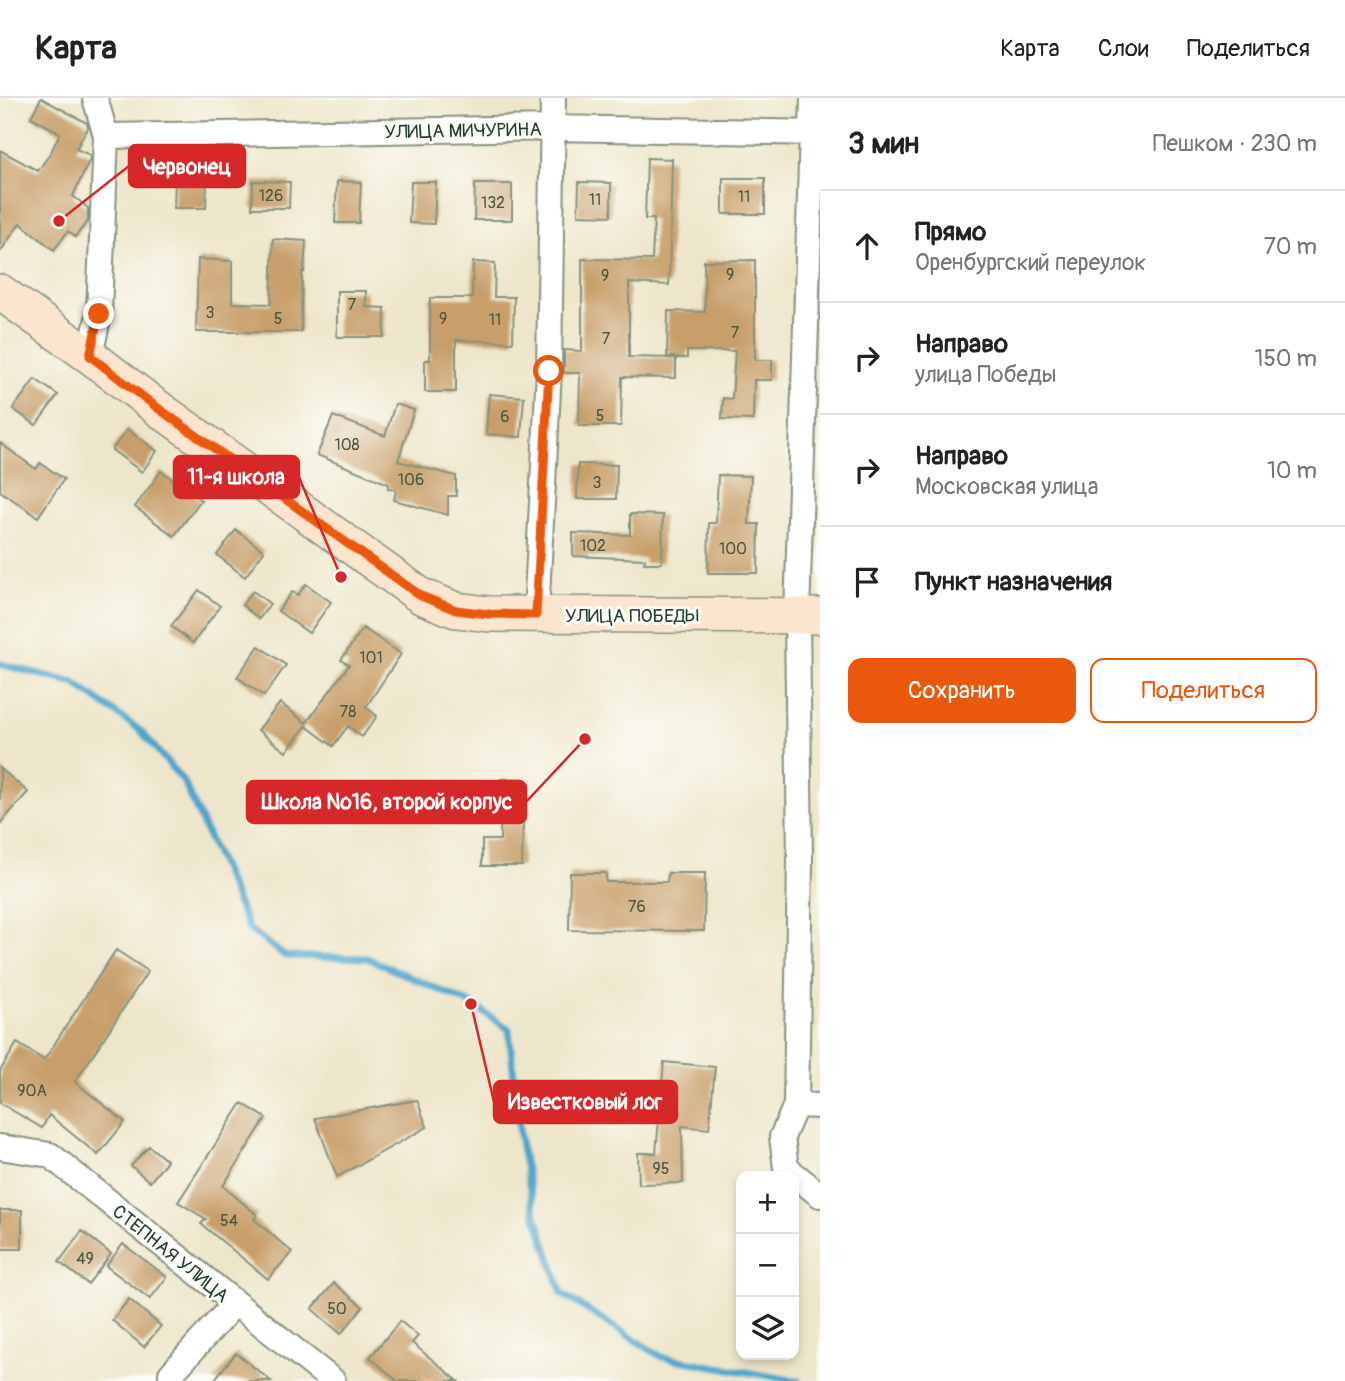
<!DOCTYPE html>
<html lang="ru">
<head>
<meta charset="utf-8">
<style>
	:root { --surface:#fff; --page:#f6f6f6; --text:#222; --muted:#767676; --line:#e0e0e0; --accent:#ea580c }
	body { margin:0; font-family:Pangolin,sans-serif; background:var(--page); color:var(--text) }
	.controls { position:absolute; right:21px; bottom:21px; display:grid; overflow:hidden; border-radius:14px; box-shadow:0 4px 10px #0003 }
	.controls button { width:63px; height:63px; display:grid; place-items:center; padding:0; border:0; border-bottom:2px solid var(--line); background:var(--surface); color:var(--text); font:35px sans-serif }
	.stop { position:absolute; width:21px; height:21px; margin:-16px; border:5px solid #ea580c; border-radius:50%; background:#fff }
	.stop.end { background:#ea580c; border-color:#fff; box-shadow:0 2px 7px #0008 }
	.list { margin:0; padding:0; list-style:none }
	h2 { display:flex; justify-content:space-between; align-items:center; height:91px; margin:0; padding:0 28px; font-size:30px }
	h2 small { font-size:23px; font-weight:400; color:var(--muted) }
	.list li { display:grid; grid-template-columns:46px 1fr auto; gap:21px; align-items:center; box-sizing:border-box; height:112px; padding:0 28px; border-top:2px solid var(--line) }
	.list b { display:block; font-size:26px; white-space:nowrap }
	.list p { margin:0; font-size:23px; white-space:nowrap; color:var(--muted) }
	.list em { font-size:23px; font-style:normal; color:var(--muted) }
	.actions { display:flex; gap:14px; padding:21px 28px }
	.actions a { flex:1; padding:16px 0; border:2px solid var(--accent); border-radius:14px; text-align:center; font-size:24px; color:var(--accent) }
	.actions .main { background:var(--accent); color:#fff }
	.icon { flex:none; width:38px; height:38px; fill:none; stroke:currentColor; stroke-width:2; stroke-linecap:round; stroke-linejoin:round }
	.map { position:relative; flex:none; width:820px; height:1283px; overflow:hidden }
	header { display:flex; align-items:center; gap:42px; box-sizing:border-box; height:98px; padding:0 35px; background:var(--surface); border-bottom:2px solid var(--line) }
	header strong { font-size:33px }
	nav { display:flex; gap:38px; margin-inline-start:auto; font-size:24px }
	main { display:flex }
	aside { flex:1; background:var(--surface) }
	.map>svg:first-child { display:block }
</style>
</head>
<body>
<header>
<strong>Карта</strong>
<nav><a>Карта</a><a>Слои</a><a>Поделиться</a></nav>
</header>
<main>
<div class="map">
<svg width="820" height="1283" viewBox="0 0 820 1283">
	<rect width="100%" height="100%" fill="#fdfcf7"/>
	<filter id="ink" filterUnits="userSpaceOnUse"><feTurbulence type="fractalNoise" baseFrequency=".0143" numOctaves="2"/><feDisplacementMap in="SourceGraphic" scale="14" xChannelSelector="R" yChannelSelector="G"/><feConvolveMatrix kernelMatrix="1 2 1 2 8 2 1 2 1" color-interpolation-filters="sRGB"/></filter>
	<filter id="wash" filterUnits="userSpaceOnUse"><feTurbulence type="fractalNoise" baseFrequency=".00686" numOctaves="4" result="noise"/><feDisplacementMap in="SourceGraphic" scale="28" xChannelSelector="R" yChannelSelector="G"/><feGaussianBlur stdDeviation="1.57" result="paint"/><feColorMatrix in="noise" values="0 0 0 0 0 0 0 0 0 0 0 0 0 0 0 0 0 1.4 0 .05"/><feComposite in="paint" operator="in"/></filter>
	<g filter="url(#wash)">
		<rect width="100%" height="100%" fill="#eee6ca"/>
		<g fill="none" stroke-linecap="round" stroke-linejoin="round">
			<!-- stream -->
			<path stroke="#4ea5cb" stroke-width="7" d="M0 566 74 585 141 633 184 684 249 831 285 858 367 860 471 906 509 931 521 1048 534 1112 562 1196 662 1259 798 1283"/>
		</g>
		<g id="blocks">
			<!-- building -->
			<path fill="#c89f6b" d="M41 0 87 25 88 29 76 51 90 57V61L73 98 88 110V123L75 139 68 133 54 152 20 125 0 154V52L38 73 51 54 60 35 31 19Z
				M647 60 672 61 669 187 629 185V259L676 260V280L622 279 621 328H579L580 275H564V252L582 253V161L652 162 654 121H645Z
				M723 80H765V116H723Z
				M175 82 207 83 206 110H174Z
				M253 83 290 84 289 110H252Z
				M337 83 361 84 359 125H335Z
				M411 84H436L434 126 409 125Z
				M579 84 611 85V118L578 117Z
				M475 86H512V122H474Z
				M273 141 306 143 304 174H302L301 234H196L198 161 232 163V205L271 206Z
				M755 162V262H772V282H754L753 322 722 321 723 300 732 301 735 253H687V260L667 259 668 213 705 214 704 163Z
				M473 164 495 165 494 199H514L513 244 456 242V294H425V262H430V200H472Z
				M337 193H366V209L385 210 384 239H337Z
				M35 281 58 297 36 327 13 311Z
				M489 296 524 299 521 339 486 336Z
				M395 306 414 312 398 363 456 378V398H448V417L394 402 396 392 388 390 389 386 317 357 333 318 385 338Z
				M127 331 157 353 142 374 112 352Z
				M0 345 36 371 40 365 64 381 38 419 0 393Z
				M578 366 617 367 616 401H577Z
				M161 373 201 402 174 438 135 409Z
				M718 377 751 378 749 426H759L758 475H708L709 425H716Z
				M630 416 663 417 662 465H644L645 461 573 458V435L630 437Z
				M236 432 264 453 245 479 217 457Z
				M306 486 331 504 309 535 278 513 292 494 298 497Z
				M199 492 220 508 193 545 171 528Z
				M253 493 270 506 259 521 242 507Z
				M363 530 401 556 366 609 377 618 362 639 348 628 333 648 306 628 286 654 258 632 280 605 306 625 349 567 341 562Z
				M259 548 286 567 264 598 237 579Z
				M0 670 28 694 0 726Z
				M501 681H524L522 768H482V742H500Z
				M570 775H606V784H667L668 775H705L704 833 569 832Z
				M116 852 148 873 75 984 125 1024 98 1057 49 1017 42 1030 0 1005V973L17 945 44 962Z
				M664 964 715 969 709 1031 682 1028 683 1085 639 1086 638 1055H656Z
				M417 1002 427 1029 337 1079 315 1020Z
				M242 1005 266 1020 223 1088 257 1117 254 1121 292 1154 268 1181 201 1126 206 1121 178 1104Z
				M149 1048 167 1063 150 1084 131 1068Z
				M0 1112H22V1151H0Z
				M82 1133 111 1156 88 1186 59 1164Z
				M123 1146 167 1179 150 1201 106 1168Z
				M334 1185 363 1209 341 1236 312 1211Z
				M129 1201 161 1228 144 1249 112 1222Z
				M400 1223 418 1238 412 1245 458 1283H397L370 1259Z
				M236 1255 271 1283H213Z"/>
		</g>
	</g>
	<g filter="url(#ink)">
		<use href="#blocks" fill-opacity="0" stroke="#86927f" stroke-width="2"/>
		<g fill="none" stroke-linecap="round" stroke-linejoin="round">
			<defs>
				<path id="street" d="M813 0 797 518 800 762 796 1007 782 1039 786 1070 820 1097
					M106 38 552 30 820 35
					M90 258 99 216 106 38 95 0
					M536 517 549 273 553 0
					M796 1007 820 1008
					M0 1049 50 1057 333 1283
					M171 1283V1276L234 1206"/>
				<path id="secondary" d="M0 194 90 258 155 308 421 498 456 512 489 516 820 518"/>
			</defs>
			<!-- street casing -->
			<use href="#street" stroke="#86927f" stroke-width="28"/>
			<!-- secondary casing -->
			<use href="#secondary" stroke="#86927f" stroke-width="38"/>
			<!-- street -->
			<use href="#street" stroke="#fff" stroke-width="24"/>
			<!-- secondary -->
			<use href="#secondary" stroke="#fce5cf" stroke-width="35"/>
		</g>
	</g>
	<g fill="none" stroke-linecap="round" stroke-linejoin="round" filter="url(#ink)">
		<!-- route -->
		<path stroke="#ea580c" stroke-width="9" d="M99 216 90 258 155 308 421 498 456 512 489 516 536 517 549 273"/>
	</g>
	<g text-anchor="middle" stroke-width="6" stroke-linejoin="round" paint-order="stroke">
		<!-- number labels -->
		<g font-size="16" fill="#495642">
			<text x="271" y="103">126</text>
			<text x="744" y="104">11</text>
			<text x="595" y="107">11</text>
			<text x="493" y="110">132</text>
			<text x="730" y="182">9</text>
			<text x="605" y="183">9</text>
			<text x="352" y="212">7</text>
			<text x="210" y="220">3</text>
			<text x="278" y="226">5</text>
			<text x="443" y="226">9</text>
			<text x="495" y="227">11</text>
			<text x="735" y="240">7</text>
			<text x="606" y="246">7</text>
			<text x="600" y="323">5</text>
			<text x="505" y="324">6</text>
			<text x="347" y="352">108</text>
			<text x="411" y="387">106</text>
			<text x="597" y="390">3</text>
			<text x="593" y="453">102</text>
			<text x="733" y="456">100</text>
			<text x="371" y="565">101</text>
			<text x="348" y="619">78</text>
			<text x="637" y="814">76</text>
			<text x="32" y="998">90А</text>
			<text x="661" y="1076">95</text>
			<text x="229" y="1128">54</text>
			<text x="85" y="1166">49</text>
			<text x="337" y="1216">50</text>
		</g>
		<!-- street labels -->
		<g font-size="19" fill="#1f3d34" stroke="#fdfcf7">
			<text transform="translate(463 32) rotate(-1)" y="7">УЛИЦА МИЧУРИНА</text>
			<text x="632" y="524">УЛИЦА ПОБЕДЫ</text>
			<text transform="translate(171 1155) rotate(39)" y="7">СТЕПНАЯ УЛИЦА</text>
		</g>
	</g>
	<!-- callouts -->
	<path fill="none" stroke="#d62828" stroke-width="2.5" d="M59 123L129 68M341 479L299 379M585 641L526 704M471 906L494 1004"/>
	<g fill="#d62828" stroke="#fdfcf7" stroke-width="2.5">
		<circle cx="59" cy="123" r="7"/>
		<circle cx="341" cy="479" r="7"/>
		<circle cx="585" cy="641" r="7"/>
		<circle cx="471" cy="906" r="7"/>
	</g>
	<g fill="#d62828" stroke="#d62828" stroke-width="2.5">
		<rect x="129" y="47" width="116" height="42" rx="7"/>
		<rect x="174" y="358" width="125" height="42" rx="7"/>
		<rect x="247" y="683" width="279" height="42" rx="7"/>
		<rect x="494" y="983" width="183" height="42" rx="7"/>
	</g>
	<g font-size="21" text-anchor="middle" font-weight="bold" fill="#fff">
		<text x="187" y="76">Червонец</text>
		<text x="236" y="386">11-я школа</text>
		<text x="387" y="711">Школа №16, второй корпус</text>
		<text x="585" y="1011">Известковый лог</text>
	</g>
</svg>
<div class="controls">
<button>+</button>
<button>−</button>
<button><svg class="icon" aria-label="layers" viewBox="0 0 24 24"><path d="M12 4l9 5-9 5-9-5zM3 14l9 5 9-5"/></svg></button>
</div>
<div class="stop" style="left:549px;top:273px"></div>
<div class="stop end" style="left:99px;top:216px"></div>
</div>
<aside>
<h2>3 мин<small>Пешком · 230 m</small></h2>
<ul class="list">
<li><svg class="icon" aria-label="ahead" viewBox="0 0 24 24"><path d="M12 20V5M6 11l6-6 6 6"/></svg><div><b>Прямо</b><p>Оренбургский переулок</p></div><em>70 m</em></li>
<li><svg class="icon" aria-label="right" viewBox="0 0 24 24"><path d="M7 20v-9h11M14 6l5 5-5 5"/></svg><div><b>Направо</b><p>улица Победы</p></div><em>150 m</em></li>
<li><svg class="icon" aria-label="right" viewBox="0 0 24 24"><path d="M7 20v-9h11M14 6l5 5-5 5"/></svg><div><b>Направо</b><p>Московская улица</p></div><em>10 m</em></li>
<li><svg class="icon" aria-label="arrive" viewBox="0 0 24 24"><path d="M6 21V4h12l-3 4 3 4H6"/></svg><div><b>Пункт назначения</b></div></li>
</ul>
<div class="actions"><a class="main">Сохранить</a><a>Поделиться</a></div>
</aside>
</main>
</body>
</html>
